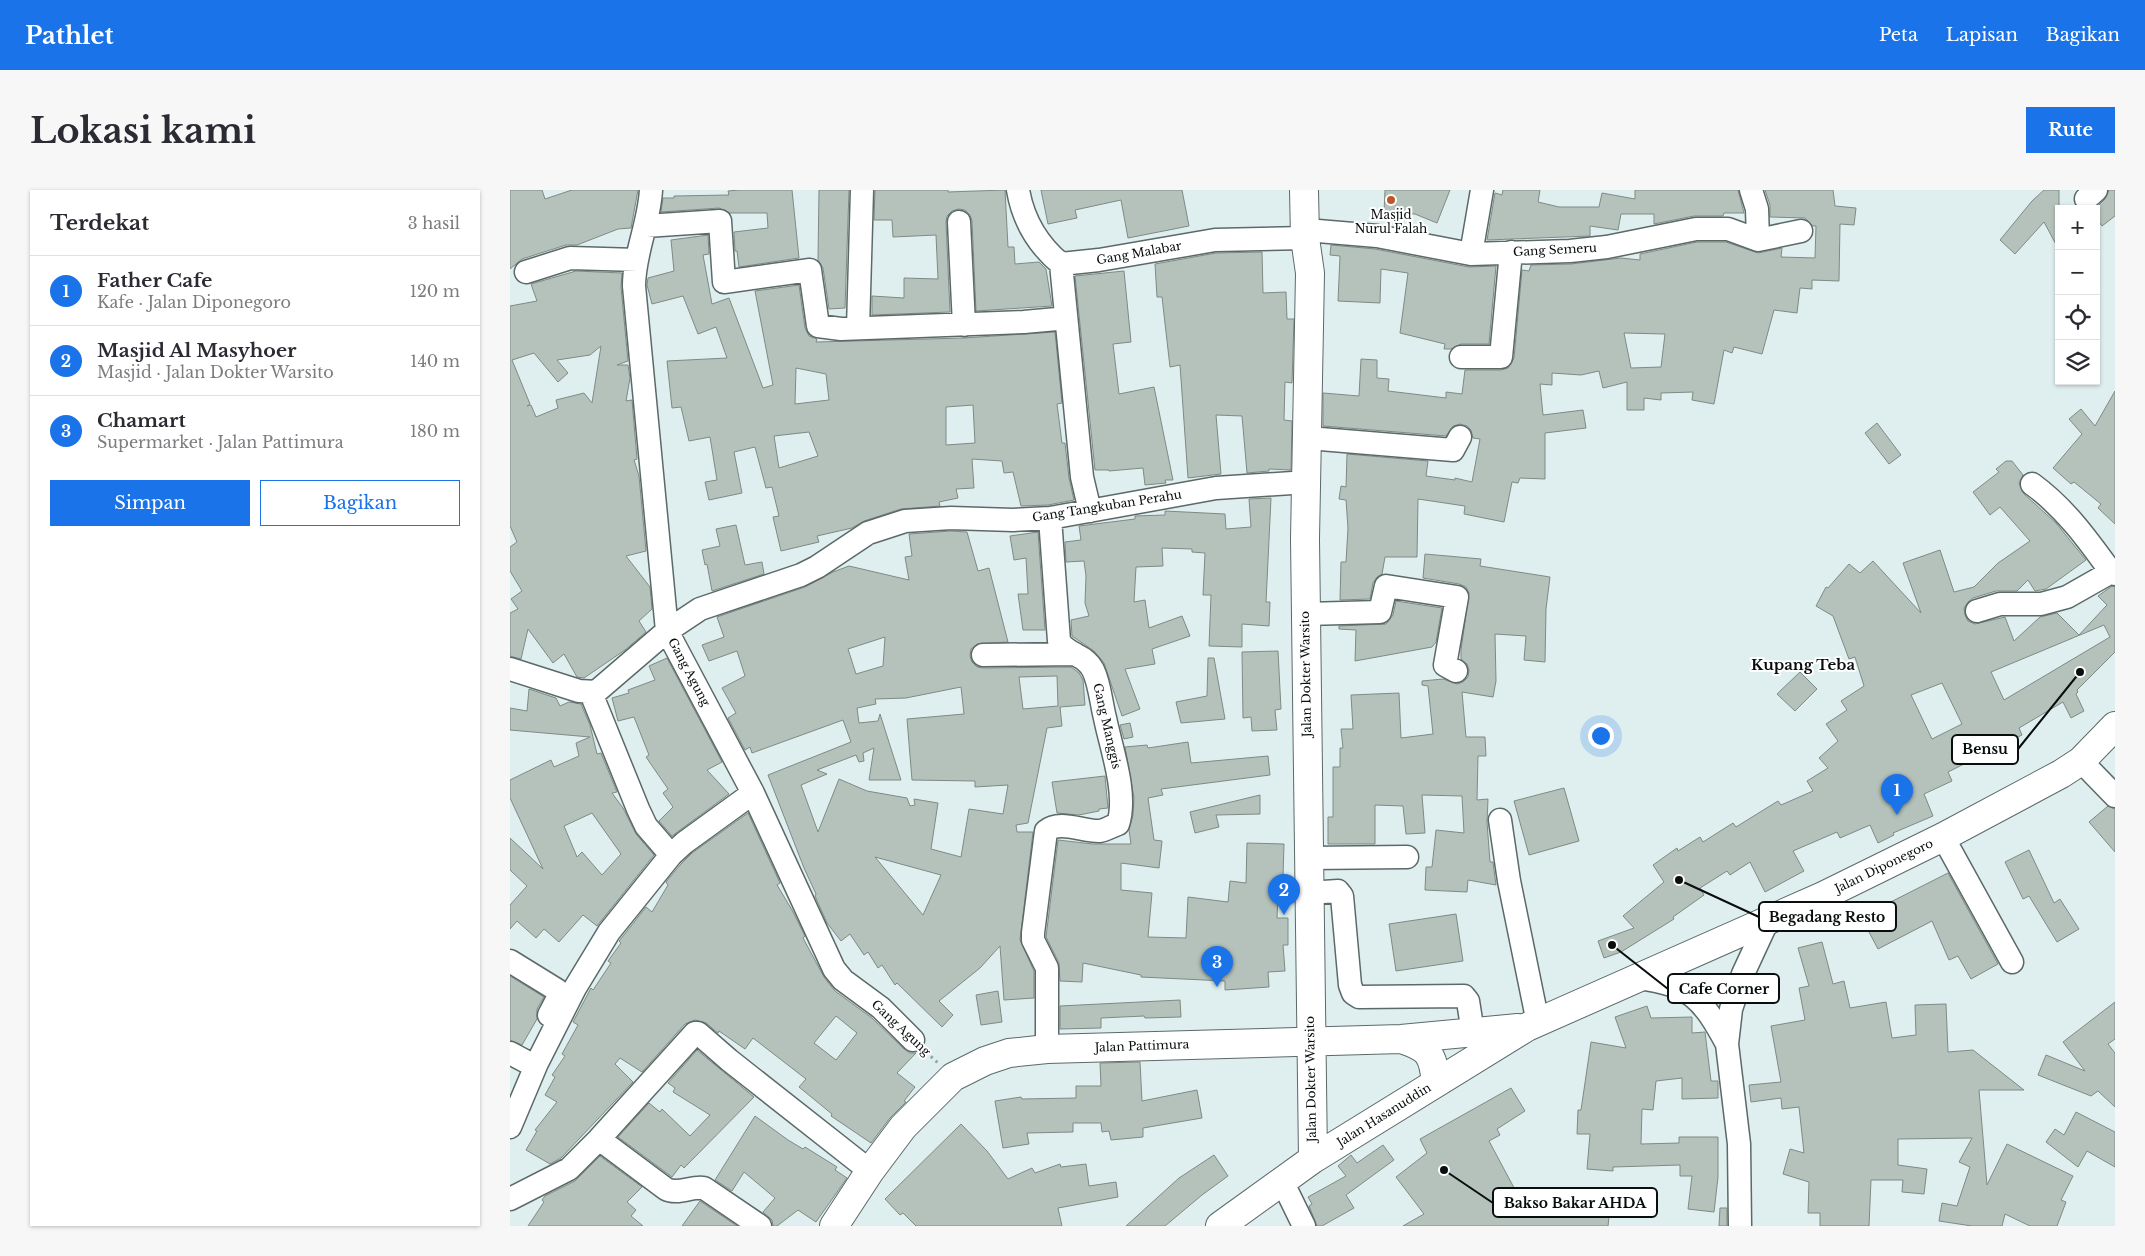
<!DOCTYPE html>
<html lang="id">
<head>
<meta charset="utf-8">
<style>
	:root { --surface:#fff; --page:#f7f7f7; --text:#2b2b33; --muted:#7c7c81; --line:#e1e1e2; --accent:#1a73e8 }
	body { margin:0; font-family:"Libre Baskerville",serif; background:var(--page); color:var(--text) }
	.controls { position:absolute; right:15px; top:15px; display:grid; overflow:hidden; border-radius:0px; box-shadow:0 1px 4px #0004 }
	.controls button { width:45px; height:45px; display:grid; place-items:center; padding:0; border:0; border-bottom:1px solid var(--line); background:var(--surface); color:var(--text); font:25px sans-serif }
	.you { position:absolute; left:1090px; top:545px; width:18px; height:18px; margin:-12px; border:4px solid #fff; border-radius:50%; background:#1a73e8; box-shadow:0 0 0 8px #1a73e833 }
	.badge { display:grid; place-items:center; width:32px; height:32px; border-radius:50%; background:var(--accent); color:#fff; font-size:16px; font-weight:700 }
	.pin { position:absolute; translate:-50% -41px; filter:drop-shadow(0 1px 2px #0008) }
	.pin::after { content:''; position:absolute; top:26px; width:18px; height:15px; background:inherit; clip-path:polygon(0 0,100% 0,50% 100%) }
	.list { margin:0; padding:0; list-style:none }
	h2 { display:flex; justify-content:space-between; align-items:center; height:65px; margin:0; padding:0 20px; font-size:21px }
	h2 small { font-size:16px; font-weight:400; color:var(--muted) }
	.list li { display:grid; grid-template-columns:32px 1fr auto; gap:15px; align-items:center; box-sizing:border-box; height:70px; padding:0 20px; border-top:1px solid var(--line) }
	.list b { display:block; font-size:19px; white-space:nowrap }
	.list p { margin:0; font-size:16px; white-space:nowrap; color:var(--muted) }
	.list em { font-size:16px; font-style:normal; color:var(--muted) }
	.actions { display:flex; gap:10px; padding:15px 20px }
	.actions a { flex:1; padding:11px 0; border:1px solid var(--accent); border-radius:0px; text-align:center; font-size:18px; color:var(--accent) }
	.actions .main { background:var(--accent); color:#fff }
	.icon { flex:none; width:28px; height:28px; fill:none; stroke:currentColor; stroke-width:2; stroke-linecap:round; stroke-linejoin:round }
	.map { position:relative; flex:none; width:1605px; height:1036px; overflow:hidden; border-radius:0px }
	header { display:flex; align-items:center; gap:30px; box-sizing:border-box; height:70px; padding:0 25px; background:var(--accent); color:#fff }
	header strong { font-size:24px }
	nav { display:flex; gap:28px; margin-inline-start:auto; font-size:18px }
	.intro { display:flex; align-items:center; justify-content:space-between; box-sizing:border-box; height:120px; padding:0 30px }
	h1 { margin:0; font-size:35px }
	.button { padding:12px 22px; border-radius:0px; background:var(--accent); color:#fff; font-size:18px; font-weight:700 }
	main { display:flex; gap:30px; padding:0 30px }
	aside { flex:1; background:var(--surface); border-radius:0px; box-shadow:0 1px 4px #0004 }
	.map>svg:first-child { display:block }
</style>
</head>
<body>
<header>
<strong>Pathlet</strong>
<nav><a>Peta</a><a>Lapisan</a><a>Bagikan</a></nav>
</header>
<div class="intro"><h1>Lokasi kami</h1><a class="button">Rute</a></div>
<main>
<aside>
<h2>Terdekat<small>3 hasil</small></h2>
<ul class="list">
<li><span class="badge">1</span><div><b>Father Cafe</b><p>Kafe · Jalan Diponegoro</p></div><em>120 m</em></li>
<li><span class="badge">2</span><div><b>Masjid Al Masyhoer</b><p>Masjid · Jalan Dokter Warsito</p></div><em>140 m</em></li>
<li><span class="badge">3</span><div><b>Chamart</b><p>Supermarket · Jalan Pattimura</p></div><em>180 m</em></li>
</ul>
<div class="actions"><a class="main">Simpan</a><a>Bagikan</a></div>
</aside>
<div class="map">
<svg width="1605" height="1036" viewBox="0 0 1605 1036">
	<rect width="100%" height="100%" fill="#dfefef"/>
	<!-- building -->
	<path fill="#b5c2bb" stroke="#7e8b84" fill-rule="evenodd" d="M0 0H32L35 9 62 0H128L121 38 108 39 67 55H56L12 69 0 79Z
		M229 0H282L289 68 229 77 227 61H225L224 42 258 38 257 23H220L209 18 151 22 153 8H164V6L219 5 218 1Z
		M309 0H339L335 118 319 119 313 78 308 70Z
		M365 0H438V2L495 0 498 57H504L505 74 529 72 536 79 542 116 466 121 462 31 460 25 455 20 449 19 442 21 437 26 436 32 440 122 362 125V106L394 108V88L428 89 426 45 383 47 382 30H364Z
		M531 0H672L679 36 618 48 611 10 565 20 567 28 538 34Z
		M875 0H940L927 33 905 24 874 23Z
		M993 0H1030L1028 12 1049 17H1089L1092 3 1125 9V0H1228L1234 23H1214L1213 26H1184L1144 34V24H1111L1108 40 1080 36V46L977 50 985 3 992 5Z
		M1255 0H1323L1325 16 1346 18 1344 35 1330 34 1329 91 1302 90V99L1290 98 1287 123 1264 120 1252 164 1224 157 1222 163 1214 160 1204 214 1182 210 1183 202 1151 203V210L1134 208V220H1117V192L1093 198 1089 181 1071 185 1042 183V195L1030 194 1033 225 1073 220 1076 238 1035 243V289L1010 288 1008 293 1002 292 994 332 954 324 955 316 908 309 907 367H875L872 384 867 387 863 393 860 409 830 410 831 372H836L838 338 836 310 829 309 831 296 836 297 837 264 918 271 916 286 945 290V288L962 292 970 249 963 248 961 240 957 236 950 234 943 236 936 246 813 236V203L849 206 851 169 867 170V188L879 189 878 201 936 208V202L952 204 955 180H991L998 178 1004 168 1012 80 1019 81 1021 75 1061 74 1111 68 1130 70V64L1187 52H1216L1248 63 1272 58 1271 67 1305 68 1306 36H1303L1295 28 1260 27V15ZM1114 143 1155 144 1151 177 1121 178Z
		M1534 0H1549V60L1534 32 1505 64 1490 50 1522 11Z
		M1599 0H1605V26L1592 36 1586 28 1585 19 1595 9Z
		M198 45 199 64 193 65 202 114 219 108 253 198 263 195 245 101 289 95 295 138 299 146 307 149 306 152 454 148 545 142 552 213 547 214 552 253H555L559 288 564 310 538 315 511 316 503 282 494 283 492 271 462 269 464 298 446 299 448 308 429 312 430 316 391 319 354 331 342 338 307 346 309 352 271 361 263 327 269 326 262 297 256 298 245 257 224 262 232 303 199 310 195 292 207 290 200 247 179 251 171 217 162 218 157 171 217 168 206 137 188 144 173 106 142 114 137 95 138 88 164 81 161 50ZM286 178 316 184 319 210 285 214ZM463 215 465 253 436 255V217ZM299 242 308 266 269 278 264 246Z
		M821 55 865 59 959 77 986 76 979 154H951L941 159H934L935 154 890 143 898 83 871 79 870 113 828 111 830 66 820 65Z
		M752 62 753 103 776 102 777 129H784L782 193 775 192 774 230 782 231 781 280 759 279V281L737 283 732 226 706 225 711 284 678 288 670 175 660 177 652 107H647L645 74 706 63Z
		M66 81 112 83 111 97 118 171 107 175H118L120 188 116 211 122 210 127 269 124 270 129 286 136 361 116 366 140 397 142 419 129 431 136 442 115 460 74 488 67 487 54 464 43 473 18 439 11 469 0 466V423L8 419 1 409 12 401 0 381V357L7 352 0 336V116L27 111 21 94ZM91 156 82 213 74 203 46 210 48 218 26 227 21 215 17 216 20 214 2 170 24 163 48 192 58 183 47 170 80 165Z
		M614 81 621 152 603 154 609 204 644 197 663 290H655L656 293 635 295 633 278 599 281V280H585L565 86Z
		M1605 201V334L1588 318 1591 314 1564 292 1561 294 1543 278 1572 244 1559 229 1571 219 1585 236Z
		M1367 233 1391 265 1379 274 1355 243Z
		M1496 271H1502L1513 285 1509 293 1514 304 1546 333 1576 370 1536 399 1525 401 1518 390 1507 401H1486L1463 408 1458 412 1454 418 1455 425 1458 431 1465 434 1495 427 1504 451 1530 427 1547 423 1569 445 1597 415 1588 406 1602 396 1605 397V462L1567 500 1568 502 1566 504 1574 521 1561 528 1553 512 1509 538 1512 545 1438 582 1442 591 1414 604 1423 626 1383 643 1384 645 1368 653 1360 635 1330 648 1327 642 1283 661 1294 681 1255 702 1240 672 1220 685 1217 681 1190 698 1194 705 1163 727 1164 729 1111 762 1094 768 1088 751 1124 738 1113 726 1154 692 1143 675 1167 658 1168 661 1190 647 1193 652 1223 633 1226 637 1268 611 1271 615 1303 601 1297 591 1318 578 1309 568 1328 551 1316 534 1337 520 1331 511 1354 496 1345 467 1339 469 1323 426 1306 416 1316 397 1318 398 1339 374 1350 383 1363 371 1411 423 1393 373 1430 360 1444 402 1464 397 1488 373 1520 351 1490 317 1480 325 1463 302 1489 282 1486 279ZM1594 435 1600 447 1494 510 1481 482ZM1432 493 1452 534 1422 549 1401 505Z
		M761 308 756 412H760L759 436 732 434V457L699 456 701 405H693L695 363 682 362V359L652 358 653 376 626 377 624 412 635 410 639 438 672 426 680 446 642 459 645 474 615 479 630 519 612 526 594 473 584 461 562 446 561 430 579 426 575 413 576 386 574 371 556 372 555 352 571 350 569 336 625 329V326L655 325V321L715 324 716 339 741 337 739 309Z
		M226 335 235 375 252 372 254 384 202 401 197 374 195 375 192 360 210 356 206 339Z
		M441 341 457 342 468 381 479 378 498 452 467 454 461 459 460 466 462 472 467 477 473 478 561 477 569 483 573 490 575 515 550 517 552 536 537 538 518 633 506 635 507 642H523L510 750 524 781V808L494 810 490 756 470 778 429 811 443 825 432 837 387 793 385 795 372 775 368 778 358 762 354 765 340 744 331 751 317 733 305 706 306 704 294 678 258 585 341 552 333 530 242 563 240 557 235 560 218 528 226 523 212 498 235 486 227 461 199 471 192 455 214 447 207 427 295 397 323 382 339 376 399 390 395 367 402 366 399 344ZM375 447 373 476 346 484 338 459ZM547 486 548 516 513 519 509 487ZM451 497 454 524 397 529 402 590 465 591V597L498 595 493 624 459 619 451 667 421 659 428 613 404 609 405 615 400 616 397 608 357 601 329 589 308 642 291 595 317 584 307 580 346 565 349 572 354 571 353 563 364 558 359 590H391L370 524 368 531 349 533 347 518 366 514 365 509 396 508ZM365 667 431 685 413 725Z
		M528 342 535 440H513L508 404H518L516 368 504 370 500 346Z
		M915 364 971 369 970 376 1040 387 1036 419 1035 472 1014 470 1016 446 985 444 986 491 983 507 952 502 956 547H975L976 566H968L967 610 978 609 977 632 980 672H983L986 695 958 690 957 702 915 700 916 677H922L926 640 954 643 952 606 912 605 915 643 896 644 893 616 865 615V654H818V627H823V577H830V558H833L831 539H843L841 505 889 503 891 548 923 544 918 496 912 495V491L933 489 947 494 953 492 958 487 959 480 957 474 951 469V460L959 403 956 397 949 394 913 388Z
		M886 411 932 418 926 452 922 457 845 471 846 440 829 439V436L876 434 883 425Z
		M768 461 771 519 765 520 767 540 742 541 741 527 733 528 732 462Z
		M157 468 212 572 197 580 219 604 162 646 149 631 163 617 153 603 158 599 136 567 139 565 124 527 108 531 102 508 119 503 118 500 145 490 139 476Z
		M698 468H704L715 529 671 533 666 512 697 506Z
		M1290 482 1307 499 1285 521 1267 504Z
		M19 499 46 508 50 516 59 512 71 514 80 535 87 564 91 563 107 602 102 603 113 618 126 644 144 665 87 736 73 725 49 752 34 739 26 748 7 731 0 739V715L17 696 0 680V648L33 679 0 608V590L41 570 44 577 69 566 66 553 80 547 0 540V518L17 521ZM82 623 111 664 92 685 72 662 67 667 54 636Z
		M620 533 623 547 614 549 610 535Z
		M678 552 681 573 758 566 760 585 651 599 653 605 638 608 644 650 652 651 649 678 611 673V700L642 703 638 747 676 748 678 707 718 712 720 691 736 693 737 653 774 654 773 686H769L767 728H778V755H773L775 781 758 782 759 797 715 800V791L631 787V785L573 773 572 792 550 791 549 773 536 747 548 650 583 654H621L619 640 623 625 624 608 615 557 637 555 638 558Z
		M595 586 598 618 589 619V621L569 625 547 623 542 592Z
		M1054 598 1069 651 1019 665 1004 611Z
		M750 605V624L706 625 709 637 685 643 680 622Z
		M1598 616 1605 619V662L1579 632Z
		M238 623 270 693 267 695 282 720 295 746 293 748 314 787 325 801 362 828 394 859 400 863H406L387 883 405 897 394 911 396 912 380 928 361 953 321 926 322 924 289 897 296 889 243 848 235 859 209 841 208 843 196 833 185 830 175 834 132 882 110 868 105 874 123 892 51 968 40 974 16 960 27 941 25 940 47 912 35 905 45 887 42 885 55 866 52 864 68 835 63 832 81 798 83 800 101 773 98 771 111 753 109 751 110 750 136 717 142 722 158 695 156 692 171 674 182 663ZM326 826 347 843 326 870 304 853Z
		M1519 660 1544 713 1550 709 1569 739 1547 752 1519 706 1513 709 1495 672Z
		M1438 683 1488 774 1461 789 1448 766 1439 770 1422 731 1368 759 1351 727Z
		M946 724 953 771 886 781 879 734Z
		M1312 752 1323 794 1334 791 1340 818 1376 812 1382 848 1406 845 1405 815 1436 814 1438 862 1463 860 1514 900H1469L1477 995 1497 954 1563 986 1551 1010 1556 1012 1547 1036H1520L1495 1024 1492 1036H1462L1429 1031 1432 1013 1447 1016 1460 977 1449 972 1462 948 1388 949V975L1417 979 1414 1004 1392 1002 1393 990H1361L1359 1036H1310V1023H1298L1299 992 1273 984 1280 959 1294 963 1289 917 1272 919 1271 908 1241 912 1239 895 1271 892 1261 836 1295 830 1289 798 1299 796 1288 758Z
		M0 786 34 807 27 819V829L12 855 0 850Z
		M488 801 492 832 471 835 466 805Z
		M670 810 671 827 635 828 634 826 591 828V838L550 839V816Z
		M1605 812V849L1598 854 1605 863V917L1588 901 1581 906 1528 885 1536 865 1575 881 1553 852Z
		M1137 816 1141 828 1182 827V843L1195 842 1201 891H1208V908L1172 909V888L1146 891 1143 920 1132 919 1131 954 1169 953V947H1208V987L1204 1022 1178 1019 1182 986H1170V975L1103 977V981L1077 979 1080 944H1067L1068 920H1071L1081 852 1116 858 1105 827Z
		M187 860 244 907 174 978 171 975 162 987 108 947 139 913 150 922 152 919 180 946 200 925 163 902 165 898 158 893Z
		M630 872 632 911 687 900 692 928 633 938V947L601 950 599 941 592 942 591 933H563V942L517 943 519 954 493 958 485 911 511 907 512 909 566 908V896H591L590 873Z
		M1001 898 1015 921 987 939 990 945 979 951 1010 1009 1016 1007 1019 1013 1050 1002 1057 1022 1099 1027 1098 1036H893L914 1024 886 987 917 963 910 949Z
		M1566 922 1605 942V977L1577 961 1568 977 1536 952 1545 939 1554 945Z
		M245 926 278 950 293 959 295 957 327 977 325 980 337 988 306 1032 288 1020 267 1036H263L262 1030 253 1022 265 1008 234 982 222 1001 205 990Z
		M451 934 477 961 498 989 522 978 525 983 550 974 551 977 576 974 579 996 606 992 608 1007 548 1018 552 1036H406L393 1023 390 1025 375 1009Z
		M873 955 884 970 836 1005 844 1018 812 1036H807L799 1016 802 1014 798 1007 836 986 828 976 841 965 847 973Z
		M704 965 718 986 692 1005 655 1036H616L669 988Z
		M90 966 132 997 117 1012 126 1020 121 1026 133 1036H18L34 1012 32 1010 35 1006 65 991Z
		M190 1011 227 1036H172Z
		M1210 1018H1217V1036H1209Z"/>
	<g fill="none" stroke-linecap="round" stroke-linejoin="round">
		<defs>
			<path id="minor" d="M141 0C139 34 124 64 124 96L157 441 243 603 324 779 333 790 371 818 403 850
				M508 0C513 29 528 55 551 74L589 70 705 50 795 48
				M1241 0 1247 19 1248 50
				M1576 9 1586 0
				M449 32 454 135
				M136 36 210 31 214 92 300 80 308 136 331 139 514 132 547 129 556 126
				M796 40 867 46 961 64 1060 61 1097 57 1186 39H1218L1248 50 1291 41
				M961 64 972 0
				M551 74 572 287 580 321
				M16 82 60 68 127 70
				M348 138 352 0
				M951 167H991L1001 62
				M798 248 943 260 950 247
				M1522 294C1555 318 1578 350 1601 382
				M1467 421 1490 414H1531L1557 407 1601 382 1605 384
				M796 424 870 422 876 396 947 407 935 475 946 481
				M473 465 565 464
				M0 479 69 501 86 502 157 441 190 419 291 385 307 377 358 343 395 331 441 328 503 330 540 328 706 298 797 292
				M81 503 128 619 136 636 161 665
				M1571 571 1605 606
				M990 630 999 691 1028 833
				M1433 647 1502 772
				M798 668 897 667
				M798 703 828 701 832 706 840 795 843 803 849 807 954 806 958 811 963 843
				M0 771 47 800 50 804 39 825
				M1128 788C1181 795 1192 808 1217 854
				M537 859V778L523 750V743L536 641C550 629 573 642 590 641 596 640 602 636 608 634 618 604 601 558 595 528 591 513 590 494 583 480 574 463 558 466 549 451L540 328
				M0 863 15 871
				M0 937 27 873 65 798 99 742 161 665 174 653 243 603
				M89 949 156 999C168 1005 181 996 194 998L250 1036
				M772 991 794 1036
				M0 1009 59 979 89 949 185 843H188L219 870 360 981
				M1230 1036 1229 954 1217 854 1221 819 1233 784 1258 730"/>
			<path id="major" d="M794 0 795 48 800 83 795 349 803 969
				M891 849C919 858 923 864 926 893
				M324 1036 360 981 393 937 443 887 475 871 499 863 537 859 891 849 1008 838
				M710 1036 803 969 1017 837 1313 706 1433 647 1551 584 1571 571 1605 536"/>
		</defs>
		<!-- minor casing -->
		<use href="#minor" stroke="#5b6969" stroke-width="25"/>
		<!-- major casing -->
		<use href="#major" stroke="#5b6969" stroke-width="30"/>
		<!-- path -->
		<path stroke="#97a4a4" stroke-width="3" stroke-dasharray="2.5 4" stroke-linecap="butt" d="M416 862 428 873"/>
		<!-- minor -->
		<use href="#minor" stroke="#fff" stroke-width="22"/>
		<!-- major -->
		<use href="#major" stroke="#fff" stroke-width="28"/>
	</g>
	<!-- markers -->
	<circle fill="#bd5729" stroke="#fff" stroke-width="2" cx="881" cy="10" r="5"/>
	<g text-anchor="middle" stroke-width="4" stroke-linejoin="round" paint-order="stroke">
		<!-- poi labels -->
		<g font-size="12" fill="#080d0d" stroke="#fff">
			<text x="881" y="29">Masjid<tspan x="881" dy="14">Nurul Falah</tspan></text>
		</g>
		<!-- street labels -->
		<g font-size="12" fill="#080d0d" stroke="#fff">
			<text transform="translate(1045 60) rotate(-3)" y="4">Gang Semeru</text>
			<text transform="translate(629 63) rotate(-10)" y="4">Gang Malabar</text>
			<text transform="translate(597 316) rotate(-9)" y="4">Gang Tangkuban Perahu</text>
			<text transform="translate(179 482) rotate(62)" y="4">Gang Agung</text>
			<text transform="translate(796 484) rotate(-91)" y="4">Jalan Dokter Warsito</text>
			<text transform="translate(597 536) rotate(77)" y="4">Gang Manggis</text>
			<text transform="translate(1374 676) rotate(-26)" y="4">Jalan Diponegoro</text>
			<text transform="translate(391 838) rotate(43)" y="4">Gang Agung</text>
			<text transform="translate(632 856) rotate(-2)" y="4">Jalan Pattimura</text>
			<text transform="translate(801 889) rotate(-91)" y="4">Jalan Dokter Warsito</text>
			<text transform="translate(874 925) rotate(-32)" y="4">Jalan Hasanuddin</text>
		</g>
		<!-- quarter labels -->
		<g font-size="15" font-weight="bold" fill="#080d0d" stroke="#fff">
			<text x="1293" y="480">Kupang Teba</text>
		</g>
	</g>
	<!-- callouts -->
	<path fill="none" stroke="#080d0d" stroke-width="2" d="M1570 482L1508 559M1169 690L1249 727M1102 755L1158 799M934 980L983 1013"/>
	<g fill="#080d0d" stroke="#fff" stroke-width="2">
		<circle cx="1570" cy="482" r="5"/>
		<circle cx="1169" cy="690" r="5"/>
		<circle cx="1102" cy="755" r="5"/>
		<circle cx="934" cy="980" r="5"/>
	</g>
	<g fill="#fff" stroke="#080d0d" stroke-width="2">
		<rect x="1442" y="545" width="66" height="29" rx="5"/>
		<rect x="1249" y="712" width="137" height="29" rx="5"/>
		<rect x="1158" y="784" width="111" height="29" rx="5"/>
		<rect x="983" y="998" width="164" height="29" rx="5"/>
	</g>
	<g font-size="14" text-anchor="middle" font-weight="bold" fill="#080d0d">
		<text x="1475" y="564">Bensu</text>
		<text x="1317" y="732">Begadang Resto</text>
		<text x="1214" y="804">Cafe Corner</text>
		<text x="1065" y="1018">Bakso Bakar AHDA</text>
	</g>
</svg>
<div class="controls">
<button>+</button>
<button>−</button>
<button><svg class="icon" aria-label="locate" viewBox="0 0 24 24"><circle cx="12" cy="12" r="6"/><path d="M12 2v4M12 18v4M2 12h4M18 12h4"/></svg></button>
<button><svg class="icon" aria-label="layers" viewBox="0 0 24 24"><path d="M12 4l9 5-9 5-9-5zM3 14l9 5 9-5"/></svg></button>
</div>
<div class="you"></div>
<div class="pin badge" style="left:1387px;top:625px">1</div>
<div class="pin badge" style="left:774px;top:725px">2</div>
<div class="pin badge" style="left:707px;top:797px">3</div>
</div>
</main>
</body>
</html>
